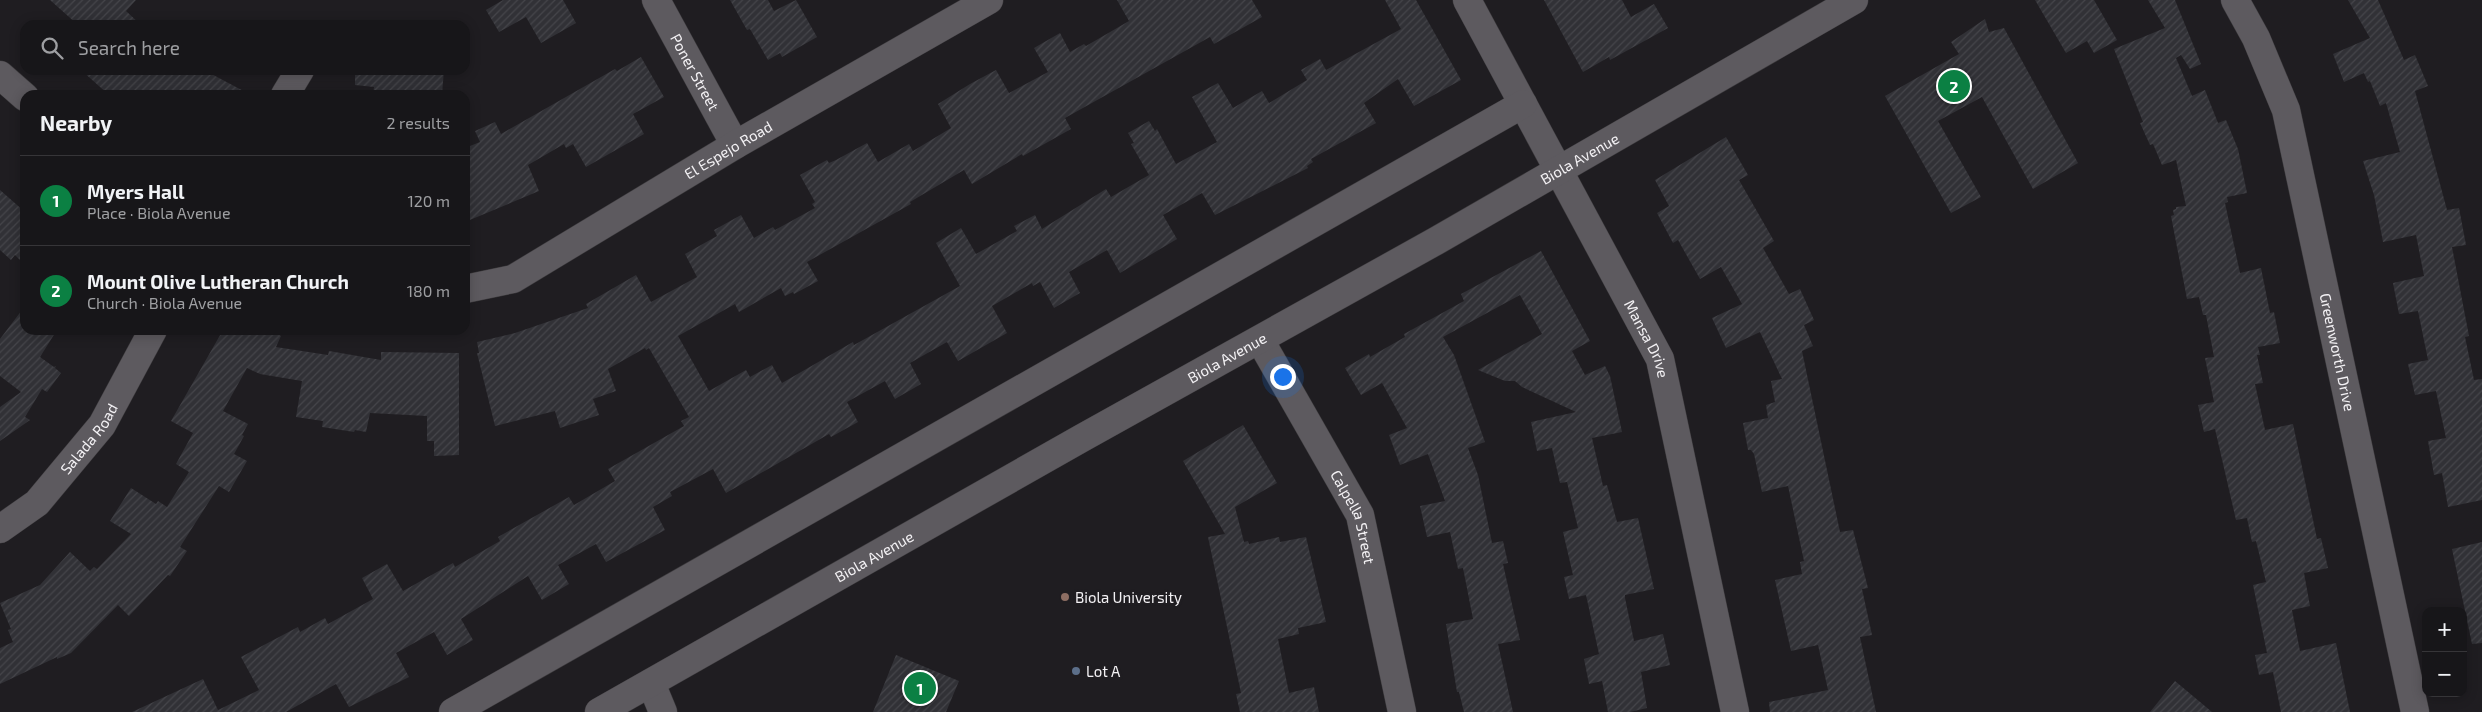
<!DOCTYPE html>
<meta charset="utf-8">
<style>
body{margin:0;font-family:"Exo 2",sans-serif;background:#242326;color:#f1f3f6}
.controls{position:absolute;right:15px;bottom:15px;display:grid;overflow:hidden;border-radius:10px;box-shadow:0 2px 12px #0003}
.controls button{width:45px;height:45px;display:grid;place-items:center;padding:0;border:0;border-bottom:1px solid #363538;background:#171619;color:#f1f3f6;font:25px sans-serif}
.you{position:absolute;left:1282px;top:376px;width:18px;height:18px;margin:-12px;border:4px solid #fff;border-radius:50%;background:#1a73e8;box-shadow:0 0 0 8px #1a73e833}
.badge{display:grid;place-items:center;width:32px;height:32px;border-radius:50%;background:#0b8043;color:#fff;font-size:16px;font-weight:700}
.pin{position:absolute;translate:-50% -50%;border:2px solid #fff;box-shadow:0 1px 5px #0006}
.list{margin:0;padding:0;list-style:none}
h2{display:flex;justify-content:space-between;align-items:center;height:65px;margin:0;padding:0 20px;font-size:21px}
h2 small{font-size:16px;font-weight:400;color:#9e9fa2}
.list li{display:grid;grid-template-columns:32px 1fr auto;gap:15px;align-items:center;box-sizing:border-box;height:90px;padding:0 20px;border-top:1px solid #363538}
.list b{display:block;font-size:19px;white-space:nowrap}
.list p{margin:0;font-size:16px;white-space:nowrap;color:#9e9fa2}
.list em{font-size:16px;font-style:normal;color:#9e9fa2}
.icon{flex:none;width:28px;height:28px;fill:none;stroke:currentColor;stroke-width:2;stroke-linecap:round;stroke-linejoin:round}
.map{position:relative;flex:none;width:2482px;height:712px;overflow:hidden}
.search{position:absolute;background:#171619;box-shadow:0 2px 12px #0003;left:20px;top:20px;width:450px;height:55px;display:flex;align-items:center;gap:12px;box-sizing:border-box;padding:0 18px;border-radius:15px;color:#9e9fa2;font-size:19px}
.panel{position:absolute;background:#171619;box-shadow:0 2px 12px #0003;left:20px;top:90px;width:450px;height:245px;border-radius:15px}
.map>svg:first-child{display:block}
.building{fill:url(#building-hatch)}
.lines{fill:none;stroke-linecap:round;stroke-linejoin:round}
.minor-casing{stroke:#3c3a3d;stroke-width:29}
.tertiary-casing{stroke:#3c3a3d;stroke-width:29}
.minor{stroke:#5d5a5f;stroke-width:28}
.tertiary{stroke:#5d5a5f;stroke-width:28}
.education-dot{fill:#8d6e63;stroke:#1f1d21;stroke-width:2}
.service-dot{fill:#5c6f8a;stroke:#1f1d21;stroke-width:2}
.labels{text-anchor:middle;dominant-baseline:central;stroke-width:5;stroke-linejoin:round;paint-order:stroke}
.street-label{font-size:15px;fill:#f3f1f4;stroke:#1f1d21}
.poi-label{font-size:15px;fill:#f3f1f4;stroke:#1f1d21;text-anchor:start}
</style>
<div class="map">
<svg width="2482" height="712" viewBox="0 0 2482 712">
<defs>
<pattern id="building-hatch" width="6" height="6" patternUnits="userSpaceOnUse" patternTransform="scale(1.25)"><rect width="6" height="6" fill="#313136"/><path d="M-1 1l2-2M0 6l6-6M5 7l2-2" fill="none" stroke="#45454a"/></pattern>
</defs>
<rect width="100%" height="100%" fill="#1f1d21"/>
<path class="building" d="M50,0h86l-10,11 15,14h-63z
M503,0h60l13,23 -35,20 -15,-26 -27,15 -13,-22z
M730,0h38l6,11 22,-11 21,37 -35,20 -2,-4 -12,7 -18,-31 -3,1z
M1117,0h135l10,17 -48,27 -4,-7 -145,81 6,11 -48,27 -1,-2 -50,30 -8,-14 -54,32 1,2 -104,58 11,19 -24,13 -1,-2 -8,4 -4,-8 -42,24 -4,-8 -57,32 31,55 37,-21 4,7 22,-12 10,18 71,-41 1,3 106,-59 -24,-43 25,-15 15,26 41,-23 -3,-5 21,-11 7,14 64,-40 5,8 38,-22 -18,-31 3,-1 -6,-10 21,-12 6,10 2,-2 19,35 41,-22 -25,-45 26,-14 15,25 29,-17 7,12 38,-23 -6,-10 19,-11 6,11 75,-41 -16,-29h31l45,80 -47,26 -16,-27 -34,24 12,20 -65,36 2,3 -6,4 1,2 -93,47 -13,-22 -39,22 14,24 -57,34 -13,-23 -38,22 11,21 -26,15 -14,-26 -7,4 -1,-3 -40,23 15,27 -49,28 -11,-19 -37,21 11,21 -26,15 -10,-18 -38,21 11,20 -27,15 -2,-3 -103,59 -13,-24 -43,23 2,4 -19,11 12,23 -59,32 -10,-18 -38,21 11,19 -27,16 -14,-24 -67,43 12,21 -26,15 -13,-23 -38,21 13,24 -60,30 -13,-23 -50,28h-154l71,-33 15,31 41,-20 -18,-33 57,-30 2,5 25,-14 3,6 45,-25 -11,-21 25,-14 16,27 50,-28 2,4 45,-26 -2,-4 71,-40 5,8 41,-24 -7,-12 76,-43 -3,-5 8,-4 -40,-69 -3,2 -1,-2 -37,21 8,22 -23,8 6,16 -39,13 -5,-17 -60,15 -18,-73h2l-2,-11 38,-9 73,-25 -2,-4 50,-29 15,27 46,-25 -12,-23 32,-18 -3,-6 27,-15 13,23 19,-11 2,3 40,-22 -3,-4 3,-2 -15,-27 27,-15 2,3 7,-3 31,-17 11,19 31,-18 4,7 38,-23 -13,-24 32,-20 26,-14 13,23 39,-21 -14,-24 26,-15 10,19 14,-8 2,2 43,-25z
M1544,0h78l9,17 23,-13 14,24 -58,32 -1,-3 -26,15z
M2035,0h59l23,40 -23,13 -7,-12 -21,12z
M2148,0h27l26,64 -11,5 -9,-14 -5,3 16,38 13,-6 13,33 8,-3 12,29 9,44 -20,4 1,5 -3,1 15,70 21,-5 9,45 4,-1 6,31 -22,4 2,8h-3l6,28 -8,1 10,46 28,-6 24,115 4,-1 7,30 -24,5 6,33 -18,4 8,41 36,-8 14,69h-69l-8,-40 -14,3 -4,-20 12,-2 -14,-68 13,-3 -10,-41 -4,1 -5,-24 -11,2 -21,-91 -11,3 -6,-27 16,-3 -9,-44 9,-1 -8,-42h-3l-4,-18 -12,2 -16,-83 3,-1 -1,-5 3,-1v-2l10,-1 -10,-46 -14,5 -9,-21 -3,1 -10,-22 3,-1 -29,-73 51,-21z
M2348,0h30l26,60 11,-5 13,31 -13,5 32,119 12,-2 7,37 -14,2 17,89 -4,1 9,43 8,-1v121l-34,7 -6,-34 -8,2 -6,-34 18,-3 -10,-47 -21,4 -7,-31 20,-4 -10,-49 -19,3 -6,-31 31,-7 -8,-41 -33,7 -9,-47 -11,-34 37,-9 -14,-49 -6,3 -10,-25 -2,1 -4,-9 -20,9 -11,-28 37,-16z
M1985,19l4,13 15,-4 74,135 -45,26 -51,-92 -44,24 43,76 -30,16 -66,-117 74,-42 -8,-12z
M641,57l23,40 -31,17 11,20 -58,33 -13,-23 -7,4 -2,-4 -36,21 11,26 -74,31v-74l15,-6 -5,-11 20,-9 6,12 114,-65 2,2z
M81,70h123l47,25h-142z
M355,70h89l-2,24 -32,-3v3l-9,-1 -1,2h-27l1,-8 -19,-2z
M1726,137l22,38 -9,5 35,61 -11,7 26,46 11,-5 14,31 -10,5 9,21 -11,5 38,181 13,-2 15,58 -6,1 10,46 -12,2 16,75h-106l-1,-10 59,-12 -10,-45 -27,6 -16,-71 27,-6 -2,-12 4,-1 -16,-75 -26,6 -8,-38 -3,-4h-3l-5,-27 25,-5 -2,-13 9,-3 -4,-21 11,-2 -22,-47 -34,16 -14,-30 30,-14 -21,-37 -21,12 -22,-39 -5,3 -16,-30 12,-7 -14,-26z
M0,190l25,22v53l-10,-10 -4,5 -11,-10z
M1541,251l49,90 -18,10 13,24 20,-9 5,10 12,56 -30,6 11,48 4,-1 10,37 21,-4 16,71 -29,6v3l9,43 29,-7 7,31 -29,7 6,36 -17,4h-22l-6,-31 -13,3 -5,-25 15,-5 -13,-59 -17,4 -5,-22 9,-2 -10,-43 15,-4 -11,-46 -7,1 -8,-35 -15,3 -6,-29 45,-10 -54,-25 -7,-6h-10l-27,-11 64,-36 -22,-39 -77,42 11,18 31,87 -17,6 10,27 14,68 11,-2 5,22 -5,1 17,76 -22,4 15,68h-49l-5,-20h-2l-11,-68 27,-5 -10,-51 -5,1 -8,-37 -23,5 -7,-31 25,-5 -17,-47 -28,11 -11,-30 18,-7 -25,-45 -21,12 -16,-27 24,-14 1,3 35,-20 -1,-3 60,-33 -3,-7z
M25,306v24h32l-17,27 14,10 2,-1 -1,2 6,5 -14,19 -5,-3 -17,28 5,3 -30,21v-34l21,-15 -21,-16v-37z
M223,330h47l11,6 -5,11 52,8 1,-4 52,9v-8l78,1v102l-25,1v-15h-7v-25l-57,-3 -4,19 -11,-2 -1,2 -32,-5 1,-6 -27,-4 6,-36 -42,-7 -13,-6 -24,43 25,13 -6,11 2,1 -10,18 13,7 -18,31 -10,-6 -39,61 7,4 -17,25 -2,-1 -39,41 -11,-11 -47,48 -14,6v-2l-57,27v-36l13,-6 -5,-12 3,-1 -11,-26 40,-18 30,-33 20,19 4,-4 3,2 34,-35 -21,-13 21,-33 25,16 2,-3 9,6 22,-35 -13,-8 17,-31 -22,-12z
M1243,425l34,58 -42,24 9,35 4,-1 1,3 30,-7 1,5 26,-5 20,85 -28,6 1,6 -21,5 11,54 25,-6 5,25h-79l-4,-18 5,-1 -33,-156 17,-3 -42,-73z
M2482,542v101l-10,1 -20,-95z
M896,655l63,26 -13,31h-73z
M2175,681l37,31h-62z"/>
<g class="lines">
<defs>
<g id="minor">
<path id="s1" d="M656,0l79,145"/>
<path id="s2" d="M1467,0l193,359 75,353"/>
<path id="s3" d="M2235,0l21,38 30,72 129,602"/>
<path d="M0,75l25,22"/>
<path d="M285,95l15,-25"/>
<path id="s4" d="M465,289l48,-10 222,-134 254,-145"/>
<path id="s5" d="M1260,340l100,175 42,197"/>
<path id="s6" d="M0,529l37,-26 65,-78 51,-95"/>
<path d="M651,683l12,29"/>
<path d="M453,712l1070,-608"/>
</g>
<g id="tertiary">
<path id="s7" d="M599,712l483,-274 354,-197 418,-241"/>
</g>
</defs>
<use href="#minor" class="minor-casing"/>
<use href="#tertiary" class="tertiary-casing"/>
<use href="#minor" class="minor"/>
<use href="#tertiary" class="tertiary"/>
</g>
<circle class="education-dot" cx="1065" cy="597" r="5"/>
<circle class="service-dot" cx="1076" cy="671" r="5"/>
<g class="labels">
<g class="street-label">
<text stroke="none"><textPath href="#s1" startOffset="82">Poner Street</textPath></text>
<text stroke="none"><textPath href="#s4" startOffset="300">El Espejo Road</textPath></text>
<text stroke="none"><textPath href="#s7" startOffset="1126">Biola Avenue</textPath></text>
<text stroke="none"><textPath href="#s2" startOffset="384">Mansa Drive</textPath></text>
<text stroke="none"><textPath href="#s3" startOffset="369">Greenworth Drive</textPath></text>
<text stroke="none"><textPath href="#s7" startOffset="721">Biola Avenue</textPath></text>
<text stroke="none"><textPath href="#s6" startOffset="128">Salada Road</textPath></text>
<text stroke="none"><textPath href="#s5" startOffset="201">Calpella Street</textPath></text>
<text stroke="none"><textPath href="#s7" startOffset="316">Biola Avenue</textPath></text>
</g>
<g class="poi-label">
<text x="1075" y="597">Biola University</text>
<text x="1086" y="671">Lot A</text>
</g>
</g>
</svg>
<div class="controls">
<button>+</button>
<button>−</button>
</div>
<div class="you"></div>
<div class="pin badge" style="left:920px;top:688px">1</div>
<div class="pin badge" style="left:1954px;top:86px">2</div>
<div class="search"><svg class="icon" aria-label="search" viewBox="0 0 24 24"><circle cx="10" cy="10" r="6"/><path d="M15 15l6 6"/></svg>Search here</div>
<section class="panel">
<h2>Nearby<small>2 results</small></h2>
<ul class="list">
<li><span class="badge">1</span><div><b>Myers Hall</b><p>Place · Biola Avenue</p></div><em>120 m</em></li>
<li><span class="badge">2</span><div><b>Mount Olive Lutheran Church</b><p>Church · Biola Avenue</p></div><em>180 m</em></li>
</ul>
</section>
</div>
